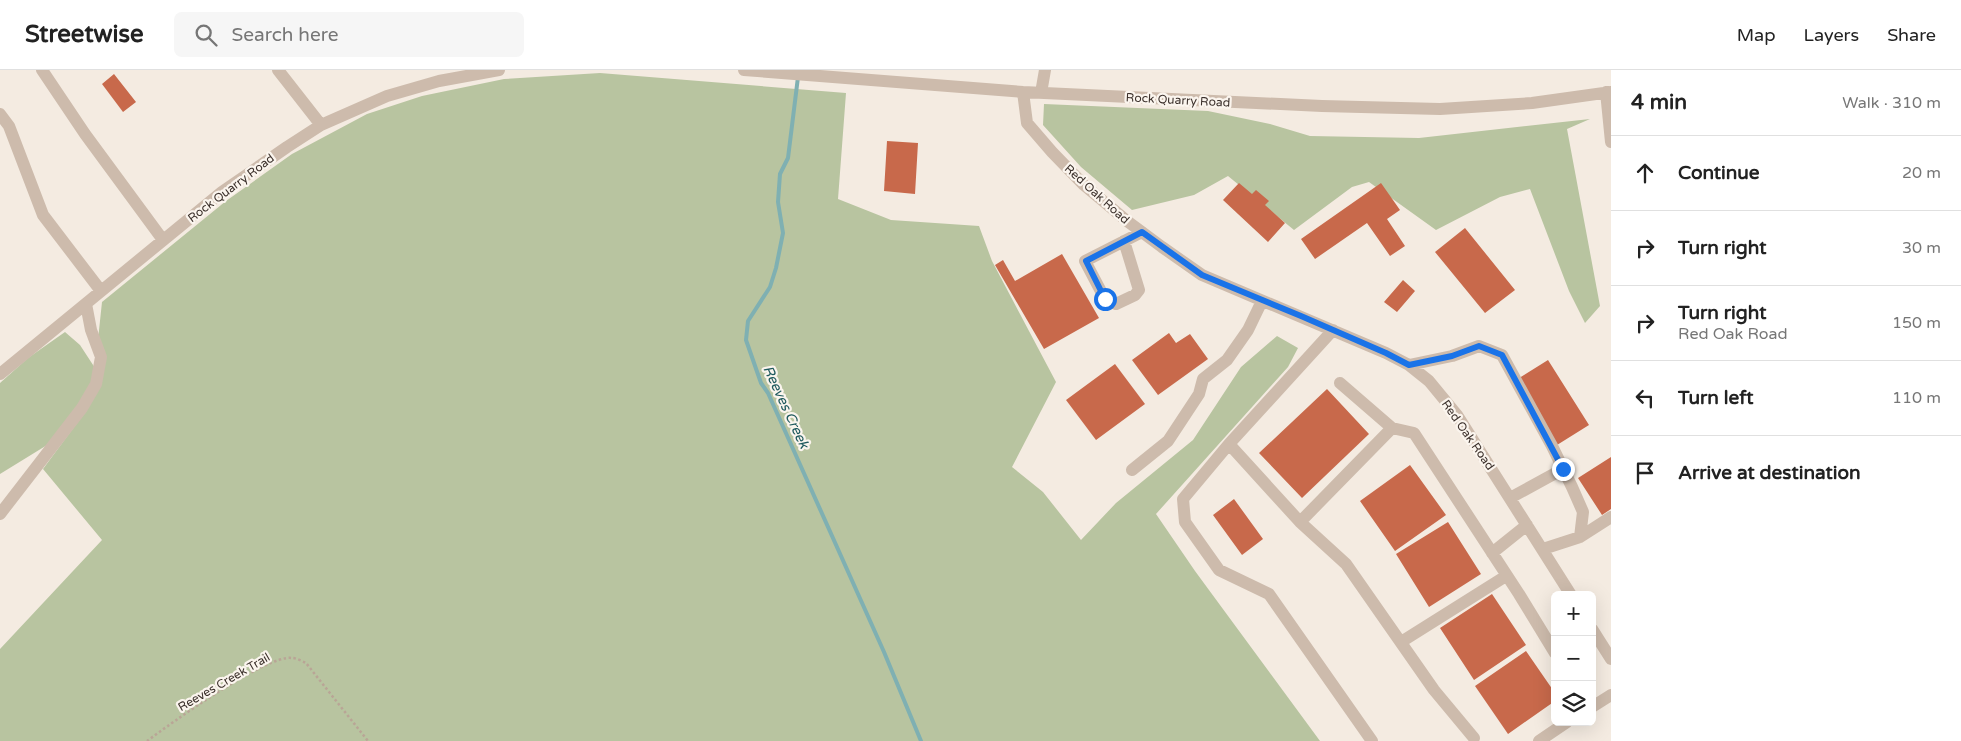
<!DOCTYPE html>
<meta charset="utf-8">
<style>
body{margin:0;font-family:"Varela Round",sans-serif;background:#f6f6f6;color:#222}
.controls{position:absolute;right:15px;bottom:15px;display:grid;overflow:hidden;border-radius:8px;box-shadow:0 5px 20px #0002}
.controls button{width:45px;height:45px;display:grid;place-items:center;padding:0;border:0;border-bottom:1px solid #e0e0e0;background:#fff;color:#222;font:25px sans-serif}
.stop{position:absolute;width:15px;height:15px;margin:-11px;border:4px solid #1a73e8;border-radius:50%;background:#fff}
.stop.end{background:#1a73e8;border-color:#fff;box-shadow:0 1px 5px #0008}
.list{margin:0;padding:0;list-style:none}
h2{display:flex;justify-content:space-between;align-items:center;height:65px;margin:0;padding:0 20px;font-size:21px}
h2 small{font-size:16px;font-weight:400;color:#767676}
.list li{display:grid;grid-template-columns:32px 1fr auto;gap:15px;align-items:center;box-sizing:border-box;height:75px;padding:0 20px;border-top:1px solid #e0e0e0}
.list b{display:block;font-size:19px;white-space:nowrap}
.list p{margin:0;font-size:16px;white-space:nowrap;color:#767676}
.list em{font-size:16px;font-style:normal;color:#767676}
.icon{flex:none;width:28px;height:28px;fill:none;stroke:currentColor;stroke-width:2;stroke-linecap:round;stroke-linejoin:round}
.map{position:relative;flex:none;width:1611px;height:671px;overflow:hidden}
header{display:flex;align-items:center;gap:30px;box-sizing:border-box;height:70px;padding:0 25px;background:#fff;border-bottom:1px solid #e0e0e0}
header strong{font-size:24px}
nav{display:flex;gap:28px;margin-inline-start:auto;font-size:18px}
.search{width:350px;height:45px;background:#f6f6f6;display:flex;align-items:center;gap:12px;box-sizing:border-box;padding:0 18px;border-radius:8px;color:#767676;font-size:19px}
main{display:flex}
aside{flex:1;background:#fff}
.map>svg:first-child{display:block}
.green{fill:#b8c4a0}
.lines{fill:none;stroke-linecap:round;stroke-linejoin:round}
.stream{stroke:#7fb0b2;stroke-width:4}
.building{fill:#c8694b}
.path{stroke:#b9a596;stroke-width:2.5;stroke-dasharray:2.5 2.5;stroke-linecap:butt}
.minor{stroke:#cdbbac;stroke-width:12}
.route{stroke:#1a73e8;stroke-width:6}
.labels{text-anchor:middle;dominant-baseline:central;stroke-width:4.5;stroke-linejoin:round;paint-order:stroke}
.street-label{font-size:12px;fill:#3b302b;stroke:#fbf5ee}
.water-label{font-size:14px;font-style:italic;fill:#1f5a5e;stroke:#fbf5ee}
</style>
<header>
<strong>Streetwise</strong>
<div class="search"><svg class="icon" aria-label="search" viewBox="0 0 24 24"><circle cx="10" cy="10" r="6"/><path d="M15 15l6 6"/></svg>Search here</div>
<nav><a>Map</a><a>Layers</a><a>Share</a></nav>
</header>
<main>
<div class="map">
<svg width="1611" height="671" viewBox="0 0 1611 671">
<rect width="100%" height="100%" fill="#f4ebe1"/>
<path class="green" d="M600,3l246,20 -8,106 53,21 88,6 13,35 64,121 -44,85 31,25 38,48 35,-37 77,-63 48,-73 36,-31 21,12 -10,19 -132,147 39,57 125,170h-1320v-92l102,-109 -59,-71 45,-61 -36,34 -52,32v-91l28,-25 37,-26 15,13 15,23 7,-66 124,-101 66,-47 75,-40 55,-18 82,-17z
M1044,34l164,7 62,13 40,12 109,2 171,-19 -23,10 33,177 -15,17 -16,-32 -39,-102 -30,8 -64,33 -67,-48 -17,5 -58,43 -66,-54 -34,19 -62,15 -51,-43 -38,-42z"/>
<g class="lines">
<path class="stream" d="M798,7l-10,81 -8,16 -2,28 5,31 -7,35 -6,19 -22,34 -2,19 15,43 7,10 116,259 37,89"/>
</g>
<path class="building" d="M114,4l22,28 -13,10 -21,-28z
M887,71l31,2 -3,51 -31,-3z
M1239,113l13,11 4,-4 13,11 -4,4 20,18 -17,19 -45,-42z
M1381,113l19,27 -13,9 18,27 -15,10 -23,-33 -52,36 -14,-20z
M1465,158l50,62 -30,23 -50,-61z
M1062,184l37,64 -55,31 -49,-84 8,-5 12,21z
M1403,210l12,11 -18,21 -13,-10z
M1169,263l7,10 14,-9 18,25 -50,36 -26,-35z
M1548,290l41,65 -32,20 -41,-65z
M1115,294l30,40 -49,36 -30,-40z
M1327,319l42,45 -67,64 -43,-45z
M1611,387v52l-9,6 -24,-37z
M1410,395l36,50 -51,36 -35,-50z
M1234,429l29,40 -21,16 -29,-40z
M1448,452l33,52 -52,33 -33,-53z
M1492,524l34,51 -52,35 -34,-52z
M1526,581l29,42v8l-47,33 -33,-48z"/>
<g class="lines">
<path class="path" d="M147,671c23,-17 120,-87 145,-83 4,0 10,3 14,5l62,78"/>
<path class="minor" d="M42,0l43,64 78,106
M278,0l43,55
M744,0l279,22 299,14 118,3 92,-6 79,-11
M1023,22l4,31 25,29 32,33 43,36 35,26 40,28 184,78 23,12 20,16 28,34 114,180
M1606,22l5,50
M1041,23l4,-23
M0,44l9,12 34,89 58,76
M1124,171l15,49 -4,5 -19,9 -11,-5 -20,-38 57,-29
M1333,260l-104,114 71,78 92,-94 -52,-45
M1409,295l43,-9 27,-10 23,9 50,91 20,41 11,25 -3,25
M0,304l222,-182 65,-45 34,-22 66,-29 52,-15 60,-11
M1392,358l22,5 105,161 36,59
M1229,374l-46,55 2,23 34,48 50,24 103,147
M1132,400l36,-29 31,-47 4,-15 24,-19 21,-30 14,-29
M1510,428l53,-29
M0,444l82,-106 14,-24 5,-27 -10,-27 -5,-26
M1300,452l46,42 88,126 40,48
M1543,479l37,-12 31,-20
M1492,483l35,-28
M1592,559l19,30
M1401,572l105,-66
M1592,637l19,-12
M1539,671l28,-19"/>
</g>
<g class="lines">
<path class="route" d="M1105,229l-19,-38 56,-29 60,43 99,41 85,37 23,12 43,-9 27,-10 23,9 61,114"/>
</g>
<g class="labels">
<g class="street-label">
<text transform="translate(1178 30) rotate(3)">Rock Quarry Road</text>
<text transform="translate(231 118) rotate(-37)">Rock Quarry Road</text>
<text transform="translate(1097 124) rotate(42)">Red Oak Road</text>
<text transform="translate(1468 365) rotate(55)">Red Oak Road</text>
<text transform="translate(224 612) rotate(-30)">Reeves Creek Trail</text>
</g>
<g class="water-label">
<text transform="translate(786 337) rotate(65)">Reeves Creek</text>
</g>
</g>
</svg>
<div class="controls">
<button>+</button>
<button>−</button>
<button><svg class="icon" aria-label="layers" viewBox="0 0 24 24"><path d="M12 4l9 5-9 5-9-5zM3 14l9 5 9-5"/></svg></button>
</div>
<div class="stop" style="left:1105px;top:229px"></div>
<div class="stop end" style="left:1563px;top:399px"></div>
</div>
<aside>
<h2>4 min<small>Walk · 310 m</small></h2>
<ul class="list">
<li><svg class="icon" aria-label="ahead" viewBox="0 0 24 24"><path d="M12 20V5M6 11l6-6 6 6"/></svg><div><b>Continue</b></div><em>20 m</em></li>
<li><svg class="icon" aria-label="right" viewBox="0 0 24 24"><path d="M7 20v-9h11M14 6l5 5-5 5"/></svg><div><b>Turn right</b></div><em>30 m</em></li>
<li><svg class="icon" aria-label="right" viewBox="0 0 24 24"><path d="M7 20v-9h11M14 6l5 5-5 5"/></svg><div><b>Turn right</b><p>Red Oak Road</p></div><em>150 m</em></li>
<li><svg class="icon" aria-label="left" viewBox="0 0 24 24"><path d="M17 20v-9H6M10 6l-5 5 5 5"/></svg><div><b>Turn left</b></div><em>110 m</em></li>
<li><svg class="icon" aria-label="arrive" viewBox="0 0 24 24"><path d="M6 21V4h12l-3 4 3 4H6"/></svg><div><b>Arrive at destination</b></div></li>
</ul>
</aside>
</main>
